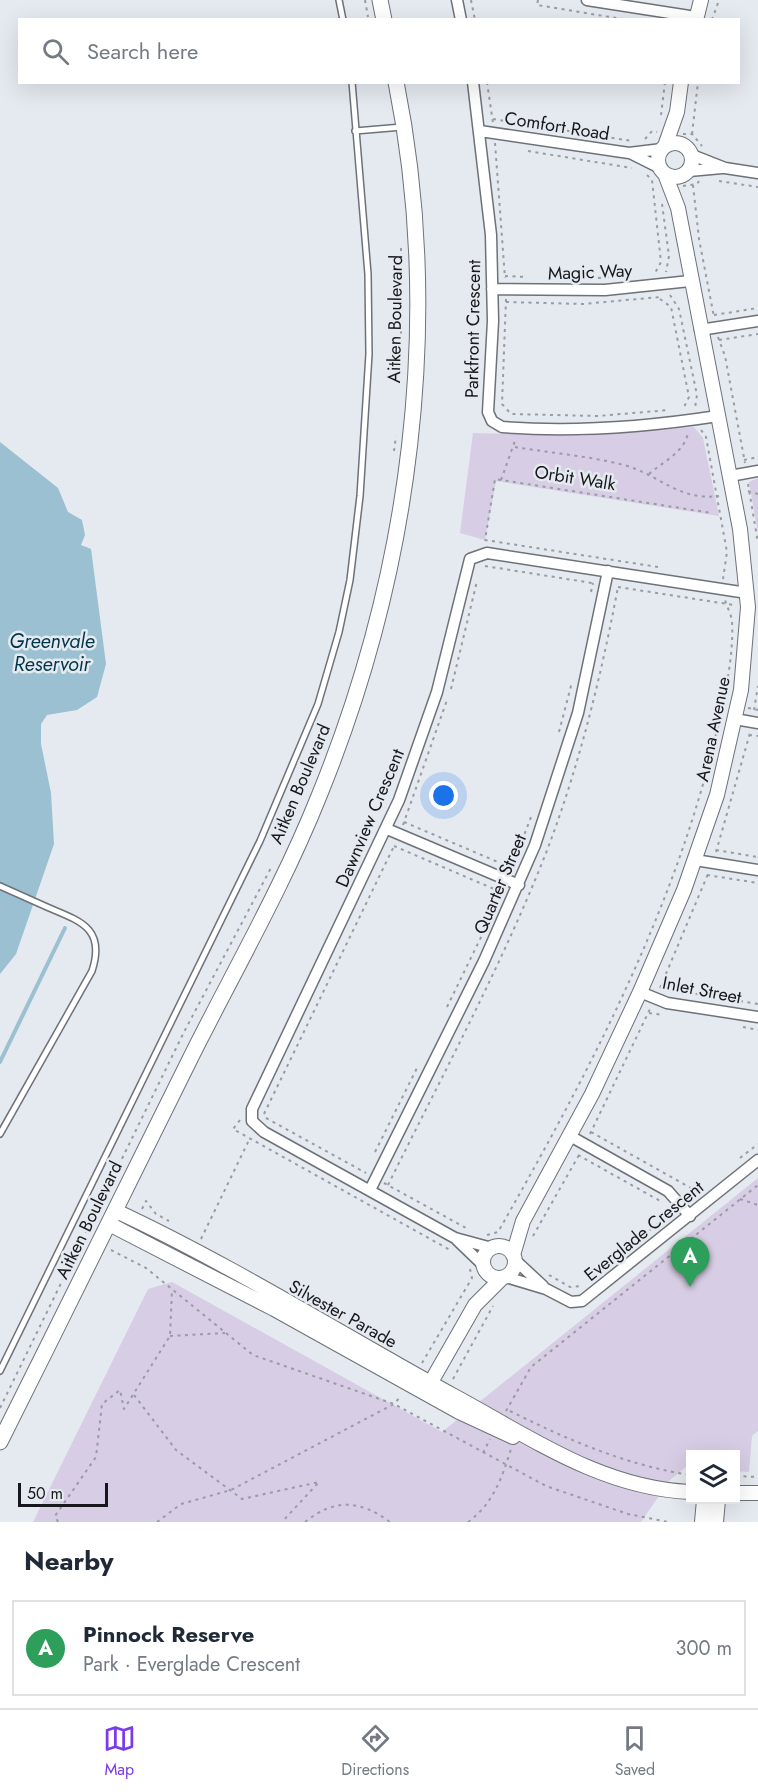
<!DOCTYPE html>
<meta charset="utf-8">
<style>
body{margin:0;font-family:Jost,sans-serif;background:#f6f6f7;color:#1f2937}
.controls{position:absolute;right:18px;bottom:18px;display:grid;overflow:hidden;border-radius:0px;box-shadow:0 6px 24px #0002}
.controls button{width:54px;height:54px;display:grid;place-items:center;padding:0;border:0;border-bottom:2px solid #e0e1e3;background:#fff;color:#1f2937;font:30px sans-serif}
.scale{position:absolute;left:18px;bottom:15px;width:90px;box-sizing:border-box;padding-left:6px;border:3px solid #17181b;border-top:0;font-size:16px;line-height:21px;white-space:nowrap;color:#17181b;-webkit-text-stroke:4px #e5e9f0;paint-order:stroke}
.you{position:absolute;left:444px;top:796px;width:21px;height:21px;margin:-15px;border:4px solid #fff;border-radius:50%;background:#1a73e8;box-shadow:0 0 0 9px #1a73e833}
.badge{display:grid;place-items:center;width:39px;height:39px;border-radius:50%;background:#7c3aed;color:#fff;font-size:20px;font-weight:700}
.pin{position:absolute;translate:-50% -50px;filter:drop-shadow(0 2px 3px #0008)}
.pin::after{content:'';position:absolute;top:32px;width:21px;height:18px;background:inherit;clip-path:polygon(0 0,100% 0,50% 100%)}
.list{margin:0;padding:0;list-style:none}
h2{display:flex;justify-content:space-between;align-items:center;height:78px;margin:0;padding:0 24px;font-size:26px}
h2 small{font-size:20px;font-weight:400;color:#747a83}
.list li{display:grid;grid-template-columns:39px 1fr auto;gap:18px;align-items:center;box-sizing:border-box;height:96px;margin:0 12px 12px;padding:0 12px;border:2px solid #e0e1e3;border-radius:0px}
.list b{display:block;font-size:22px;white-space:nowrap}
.list p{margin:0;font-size:20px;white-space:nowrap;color:#747a83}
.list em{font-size:20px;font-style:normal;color:#747a83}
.icon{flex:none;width:33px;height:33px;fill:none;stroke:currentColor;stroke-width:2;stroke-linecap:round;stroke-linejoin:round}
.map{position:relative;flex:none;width:758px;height:1522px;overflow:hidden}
.search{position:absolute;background:#fff;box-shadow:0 6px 24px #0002;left:18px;right:18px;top:18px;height:66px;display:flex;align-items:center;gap:15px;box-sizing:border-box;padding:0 21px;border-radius:0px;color:#747a83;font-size:22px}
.sheet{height:186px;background:#fff}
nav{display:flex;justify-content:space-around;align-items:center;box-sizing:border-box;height:84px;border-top:2px solid #e0e1e3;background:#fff;font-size:16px;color:#747a83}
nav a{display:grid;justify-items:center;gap:3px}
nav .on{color:#7c3aed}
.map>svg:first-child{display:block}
.green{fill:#d7cde4}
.water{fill:#9ac0d1}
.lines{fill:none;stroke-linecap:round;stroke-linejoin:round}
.stream{stroke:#9ac0d1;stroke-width:4}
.service-casing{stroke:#6e7178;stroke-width:8}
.minor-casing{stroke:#6e7178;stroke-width:13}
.tertiary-casing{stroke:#6e7178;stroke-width:16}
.secondary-casing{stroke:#6e7178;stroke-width:17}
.path{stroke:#999ca2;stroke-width:2;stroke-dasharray:3 4.5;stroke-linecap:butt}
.service{stroke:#fff;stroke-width:5}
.minor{stroke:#fff;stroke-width:10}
.tertiary{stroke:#fff;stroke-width:14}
.secondary{stroke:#fff;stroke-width:15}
.labels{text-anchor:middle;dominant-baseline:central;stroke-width:5;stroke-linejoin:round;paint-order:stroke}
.street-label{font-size:18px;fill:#17181b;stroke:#e5e9f0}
.water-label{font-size:20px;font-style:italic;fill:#003649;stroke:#e5e9f0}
</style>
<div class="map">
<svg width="758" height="1522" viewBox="0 0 758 1522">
<rect width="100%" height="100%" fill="#e5e9f0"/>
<path class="green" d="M694,427l9,11 16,78 -223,-35 -11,59 -25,-7 13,-100 110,3z
M758,478v56l-9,-52z
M758,1178v253l-6,5 -3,36 -13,-1v-17h-46v12h-3l-18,15 -28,41h-608l115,-233 24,-7 270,150z"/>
<path class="water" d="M0,442l58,46 10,24 14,8 3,15 -4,10 10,4 15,115 -9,33 -20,13 -30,5 -6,9v20l10,49 3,51 -38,110 -16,20z"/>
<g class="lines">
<path class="stream" d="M0,1062l65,-134"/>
<defs>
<path id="service" d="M339,0l4,20
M355,131l47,-4
M0,886c16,7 31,14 47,21 33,14 59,21 45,64l-92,163
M0,1371l260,-530 58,-137 21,-72 11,-52 10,-84 9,-142 -1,-80 -16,-192"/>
<path id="minor" d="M457,0l4,20
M587,0l109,17
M473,82l18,153 2,86 -5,91 4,9 10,6c73,6 144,0 216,-11
M480,131l149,22 33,-4
M630,153l30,15
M692,155l33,13 33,5
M689,171l33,-3
M492,289l113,1 85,-9
M700,330l58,-9
M730,476l28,-5
M735,719l23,4
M387,829l132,56
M695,860l63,10
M640,992l27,11 91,14
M570,1136l98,55 22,25
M370,1190l114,-229 51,-116 43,-132 30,-142
M457,1240l25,24
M492,1248l-37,-10 -191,-106 -12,-11v-12l147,-309 38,-108 33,-133 17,-6 260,40
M515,1260l28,26
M506,1277l40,12 25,13 11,-1 176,-141"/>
<path id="tertiary" d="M696,20l5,-20
M658 160a17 17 0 1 1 34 0a17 17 0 1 1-34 0Z
M665,146l12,-34 4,-30
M116,1211c114,53 227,124 338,185 76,41 147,92 236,96
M109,1224l165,85 185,103 54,25
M483 1262a16 16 0 1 1 32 0a16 16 0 1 1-32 0Z
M513,1255l10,-34 69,-127 48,-102 44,-102 33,-95 24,-105 7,-83 -8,-78 -62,-321 -13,-34
M427,1389l48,-84 26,-26
M736,1493h22
M702,1522l2,-22
M716,1522l2,-22"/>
<path id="secondary" d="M380,0l4,20
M0,1442c64,-128 127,-256 191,-385 43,-86 92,-171 128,-261 91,-223 125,-475 77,-714"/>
</defs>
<use href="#service" class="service-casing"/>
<use href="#minor" class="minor-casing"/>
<use href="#tertiary" class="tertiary-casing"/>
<use href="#secondary" class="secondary-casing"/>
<path class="path" d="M365,0l3,17
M471,0l4,20
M538,0l-1,5 91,15
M712,20l7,-20
M487,82l6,41
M661,115l4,-33
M493,119l139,22
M683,134h9l10,12
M692,134l6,-52
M645,139l7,-8 5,1
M495,143l10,135
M528,151l104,17
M647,175l5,5 9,82 -6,11
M719,181l39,6
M693,185l6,54 15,78
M683,186l14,-2 2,-3
M662,204l7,52 -3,16
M505,276l21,1
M598,278l12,-1
M670,295l9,14 18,86 -2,13
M506,299l-4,105 9,10 87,2 71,-6
M660,299l11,8 18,90 -6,12
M506,302l77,2 77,-7
M714,315l44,-7
M718,337l7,19 20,107
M719,340l39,-6
M401,371v-126
M701,430l5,7 21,115 -4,27
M515,447c36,6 74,9 109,18 36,10 54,36 95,31
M394,451l2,-15
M744,460l14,-3
M649,474c12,-11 38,-23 39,-43
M501,480l15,-42
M748,484l10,59
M748,491l10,3
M485,566l107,17
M658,567l-173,-27 10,-61 217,34
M618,587l116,18
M591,592l2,-9
M451,689l26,-108
M748,708l10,2
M754,710l4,-24
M559,732l13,-50
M749,735l9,1
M404,822l108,46
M403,825l44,-125
M394,846l107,46
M716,850l42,7
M716,852l34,-119
M514,862l17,-45
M707,875l51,8
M660,988l48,-114
M666,989l92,15
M447,1007l37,-76
M649,1013l14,2
M743,1027l15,3
M264,1114l131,-270
M266,1118l100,55
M240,1120l-7,9 217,121
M591,1132l107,60
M590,1134l60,-125
M375,1152l43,-86
M578,1155l84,47
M740,1158l18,-14
M384,1183l82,45
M388,1185c54,-109 113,-218 158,-332 33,-86 55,-176 72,-266
M688,1199l13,-9
M740,1199l18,6
M142,1209l4,-8 10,13 13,7
M487,1235l11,-3c89,-156 177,-322 218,-498 8,-36 18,-76 16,-113 -1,-7 -5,-14 -7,-21
M644,1235l28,-23
M533,1236l46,-81
M201,1239l49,-101
M111,1250l35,18 107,87 141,49 152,82 82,28 40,8
M549,1275l21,12 11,-1
M170,1336l55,-3
M422,1363l50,-85 -2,-9
M453,1379l40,-73
M134,1395l42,55 66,49 77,-17 -37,40
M0,1408l184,-376 88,-166
M506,1411l25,-44 227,-182
M510,1411c58,29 116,54 180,64
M483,1453l7,-14
M736,1476l22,1
M58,1522l-3,-6 41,-59 6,-53 18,-14 4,19 46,-73 2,-46
M157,1522l24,-18 50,-14 163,-86 7,-8
M305,1522c30,-24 55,-22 85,0
M468,1522c25,-18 34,-44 43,-73"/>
<use href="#service" class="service"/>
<use href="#minor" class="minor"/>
<use href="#tertiary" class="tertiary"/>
<use href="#secondary" class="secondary"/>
</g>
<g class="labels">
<g class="street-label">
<text transform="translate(557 126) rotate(9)">Comfort Road</text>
<text transform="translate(590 272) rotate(-2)">Magic Way</text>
<text transform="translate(395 319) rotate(-89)">Aitken Boulevard</text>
<text transform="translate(473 329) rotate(-89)">Parkfront Crescent</text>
<text transform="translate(575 478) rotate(9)">Orbit Walk</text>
<text transform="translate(713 729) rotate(-78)">Arena Avenue</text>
<text transform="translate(300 784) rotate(-67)">Aitken Boulevard</text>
<text transform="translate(370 818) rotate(-67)">Dawnview Crescent</text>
<text transform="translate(500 884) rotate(-67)">Quarter Street</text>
<text transform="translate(702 990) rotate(11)">Inlet Street</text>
<text transform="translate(89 1220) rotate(-64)">Aitken Boulevard</text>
<text transform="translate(644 1231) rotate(-39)">Everglade Crescent</text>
<text transform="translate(343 1314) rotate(29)">Silvester Parade</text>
</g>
<g class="water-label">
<text x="52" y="641">Greenvale<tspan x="52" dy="23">Reservoir</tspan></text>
</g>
</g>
</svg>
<div class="controls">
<button><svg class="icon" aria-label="layers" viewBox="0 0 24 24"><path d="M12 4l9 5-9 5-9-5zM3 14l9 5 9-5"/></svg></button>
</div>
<div class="scale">50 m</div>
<div class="you"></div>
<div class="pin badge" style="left:690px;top:1287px;background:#2e9e5b">A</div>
<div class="search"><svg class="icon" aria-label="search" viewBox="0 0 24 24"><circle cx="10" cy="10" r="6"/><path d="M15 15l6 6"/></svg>Search here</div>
</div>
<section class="sheet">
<h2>Nearby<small></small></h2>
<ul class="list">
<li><span class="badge" style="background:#2e9e5b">A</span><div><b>Pinnock Reserve</b><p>Park · Everglade Crescent</p></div><em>300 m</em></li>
</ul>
</section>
<nav>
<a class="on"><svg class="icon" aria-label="map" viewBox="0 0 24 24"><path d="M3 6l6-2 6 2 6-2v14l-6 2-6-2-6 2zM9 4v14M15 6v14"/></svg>Map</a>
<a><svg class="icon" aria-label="directions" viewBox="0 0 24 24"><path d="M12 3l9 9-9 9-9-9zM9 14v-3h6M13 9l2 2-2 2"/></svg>Directions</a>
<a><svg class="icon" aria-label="saved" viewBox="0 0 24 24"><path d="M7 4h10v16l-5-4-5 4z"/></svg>Saved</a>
</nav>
